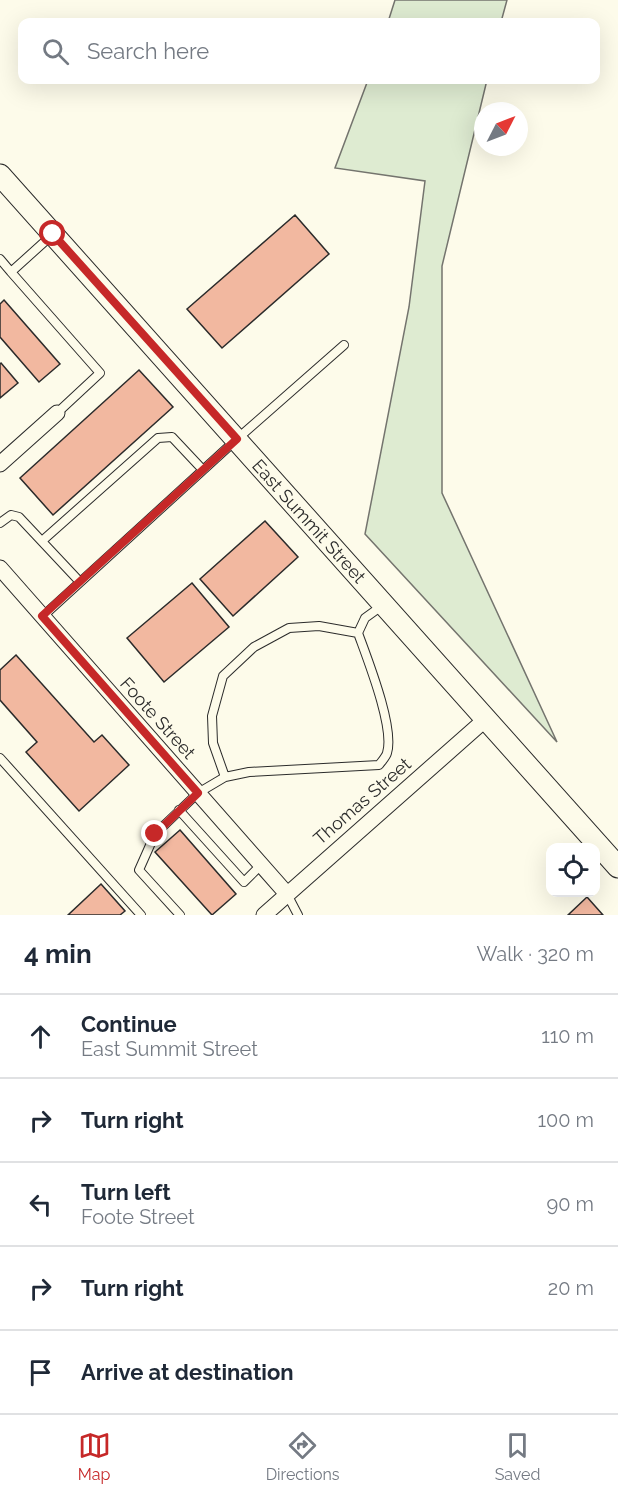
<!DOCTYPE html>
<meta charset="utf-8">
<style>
body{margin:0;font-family:Raleway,sans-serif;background:#f6f6f7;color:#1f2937}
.controls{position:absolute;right:18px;bottom:18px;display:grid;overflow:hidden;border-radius:12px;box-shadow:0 6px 24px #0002}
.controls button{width:54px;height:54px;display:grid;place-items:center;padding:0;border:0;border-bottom:2px solid #e0e1e3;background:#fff;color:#1f2937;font:30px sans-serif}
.compass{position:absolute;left:474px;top:102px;width:54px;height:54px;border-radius:50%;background:#fff;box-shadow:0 6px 24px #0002;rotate:48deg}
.stop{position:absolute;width:18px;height:18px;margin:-14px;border:4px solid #c62828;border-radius:50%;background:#fff}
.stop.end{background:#c62828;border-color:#fff;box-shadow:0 2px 6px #0008}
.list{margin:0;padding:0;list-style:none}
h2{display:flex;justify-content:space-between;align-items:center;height:78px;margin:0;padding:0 24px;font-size:26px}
h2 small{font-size:20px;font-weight:400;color:#747a83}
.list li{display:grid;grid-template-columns:39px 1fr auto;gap:18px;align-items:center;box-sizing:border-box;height:84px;padding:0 24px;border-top:2px solid #e0e1e3}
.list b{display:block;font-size:22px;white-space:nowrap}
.list p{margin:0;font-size:20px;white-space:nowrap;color:#747a83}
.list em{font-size:20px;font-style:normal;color:#747a83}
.icon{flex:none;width:33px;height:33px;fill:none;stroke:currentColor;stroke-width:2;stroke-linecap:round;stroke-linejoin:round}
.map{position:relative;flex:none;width:618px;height:915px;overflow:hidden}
.search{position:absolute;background:#fff;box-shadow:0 6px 24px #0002;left:18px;right:18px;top:18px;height:66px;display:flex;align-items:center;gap:15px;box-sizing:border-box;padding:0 21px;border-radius:12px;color:#747a83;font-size:22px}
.sheet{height:498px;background:#fff}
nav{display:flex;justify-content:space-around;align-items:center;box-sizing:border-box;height:84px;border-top:2px solid #e0e1e3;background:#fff;font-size:16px;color:#747a83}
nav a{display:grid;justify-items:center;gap:3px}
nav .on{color:#c62828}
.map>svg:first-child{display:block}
.green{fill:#deebd1;stroke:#74746e;stroke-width:1.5}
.building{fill:#f2b8a0;stroke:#2b2b2b;stroke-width:1.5}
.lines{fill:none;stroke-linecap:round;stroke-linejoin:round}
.lane-casing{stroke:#2b2b2b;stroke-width:10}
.street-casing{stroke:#2b2b2b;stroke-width:17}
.secondary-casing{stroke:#2b2b2b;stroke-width:23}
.lane{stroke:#fdfbea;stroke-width:8}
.street{stroke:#fdfbea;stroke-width:15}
.secondary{stroke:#fdfbea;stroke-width:21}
.route{stroke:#c62828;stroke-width:8}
.labels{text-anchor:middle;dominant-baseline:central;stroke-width:4.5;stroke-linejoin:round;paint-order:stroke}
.street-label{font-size:18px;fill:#2b2b2b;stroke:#fdfbea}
</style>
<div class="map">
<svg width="618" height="915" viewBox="0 0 618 915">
<rect width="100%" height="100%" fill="#fdfbea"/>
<path class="green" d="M395,0h112l-6,22h-113z
M368,80h119l-45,186v227l115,249 -192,-208 44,-227 16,-126 -90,-13z"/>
<path class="building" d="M295,215l34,39 -107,94 -35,-39z
M4,300l56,64 -21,18 -39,-45v-33z
M1,363l17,20 -18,15v-34z
M139,370l34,37 -120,108 -33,-37z
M265,521l33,36 -65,59 -33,-37z
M192,583l37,44 -65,55 -37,-44z
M16,655l78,87 8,-7 27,30 -50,46 -53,-59 11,-10 -37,-42v-30z
M180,830l56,64 -24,21 -57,-63z
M101,884l24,27 -5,4h-52z
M587,897l16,18h-35z"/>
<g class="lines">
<defs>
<path id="lane" d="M0,259l11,13 41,-37
M11,272l89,101 -43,40
M0,523l11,-8 8,2 61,65
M42,541l116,-103 14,-1 31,33
M42,617l195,-178 107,-94
M0,758l141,157
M225,777l-12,-34 -1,-27 11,-40 31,-29 35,-19 30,-2 39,7
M179,810l65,72 17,-17
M287,894l11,21
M180,915l-41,-45 16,-36 43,-41 27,-16 24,-5 130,-7c2,-3 7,-8 8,-12 8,-25 -20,-95 -29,-120l7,-15 18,-13"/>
<path id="street" d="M0,464l57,-51
M0,568l287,326
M264,915l223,-197"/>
<path id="secondary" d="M0,175l618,692"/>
</defs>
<use href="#lane" class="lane-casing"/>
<use href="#street" class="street-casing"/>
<use href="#secondary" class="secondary-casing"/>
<use href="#lane" class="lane"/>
<use href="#street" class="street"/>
<use href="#secondary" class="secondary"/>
</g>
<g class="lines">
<path class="route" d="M53,234l184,205 -195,177 156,177 -43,41"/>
</g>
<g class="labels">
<g class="street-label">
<text transform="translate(309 521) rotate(48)">East Summit Street</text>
<text transform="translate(158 718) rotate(48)">Foote Street</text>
<text transform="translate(362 801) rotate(-41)">Thomas Street</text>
</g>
</g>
</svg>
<div class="controls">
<button><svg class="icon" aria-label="locate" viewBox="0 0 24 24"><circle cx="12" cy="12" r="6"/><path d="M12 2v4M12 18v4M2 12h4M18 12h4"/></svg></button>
</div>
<svg class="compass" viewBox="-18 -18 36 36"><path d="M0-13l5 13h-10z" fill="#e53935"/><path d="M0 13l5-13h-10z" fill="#747a83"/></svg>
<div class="stop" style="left:53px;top:234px"></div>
<div class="stop end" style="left:155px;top:834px"></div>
<div class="search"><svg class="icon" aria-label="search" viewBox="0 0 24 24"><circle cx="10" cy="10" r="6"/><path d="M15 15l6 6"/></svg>Search here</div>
</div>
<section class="sheet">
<h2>4 min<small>Walk · 320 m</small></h2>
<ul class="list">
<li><svg class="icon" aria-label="ahead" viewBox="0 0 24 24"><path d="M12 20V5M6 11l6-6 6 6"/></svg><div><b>Continue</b><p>East Summit Street</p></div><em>110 m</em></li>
<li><svg class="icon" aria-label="right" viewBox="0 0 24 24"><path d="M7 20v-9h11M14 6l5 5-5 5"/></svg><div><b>Turn right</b></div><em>100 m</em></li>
<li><svg class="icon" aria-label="left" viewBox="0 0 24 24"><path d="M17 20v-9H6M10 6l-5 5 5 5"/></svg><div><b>Turn left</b><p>Foote Street</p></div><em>90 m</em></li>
<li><svg class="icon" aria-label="right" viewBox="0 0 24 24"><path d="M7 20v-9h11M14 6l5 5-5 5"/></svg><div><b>Turn right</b></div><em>20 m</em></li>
<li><svg class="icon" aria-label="arrive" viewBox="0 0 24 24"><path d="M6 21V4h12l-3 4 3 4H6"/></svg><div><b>Arrive at destination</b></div></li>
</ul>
</section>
<nav>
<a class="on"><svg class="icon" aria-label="map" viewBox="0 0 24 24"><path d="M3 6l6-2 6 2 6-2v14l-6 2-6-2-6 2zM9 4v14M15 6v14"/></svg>Map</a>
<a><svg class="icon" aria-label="directions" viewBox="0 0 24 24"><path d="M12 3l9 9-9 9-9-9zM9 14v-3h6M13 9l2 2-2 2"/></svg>Directions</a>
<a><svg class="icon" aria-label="saved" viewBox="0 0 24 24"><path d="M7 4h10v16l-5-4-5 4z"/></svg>Saved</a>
</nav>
